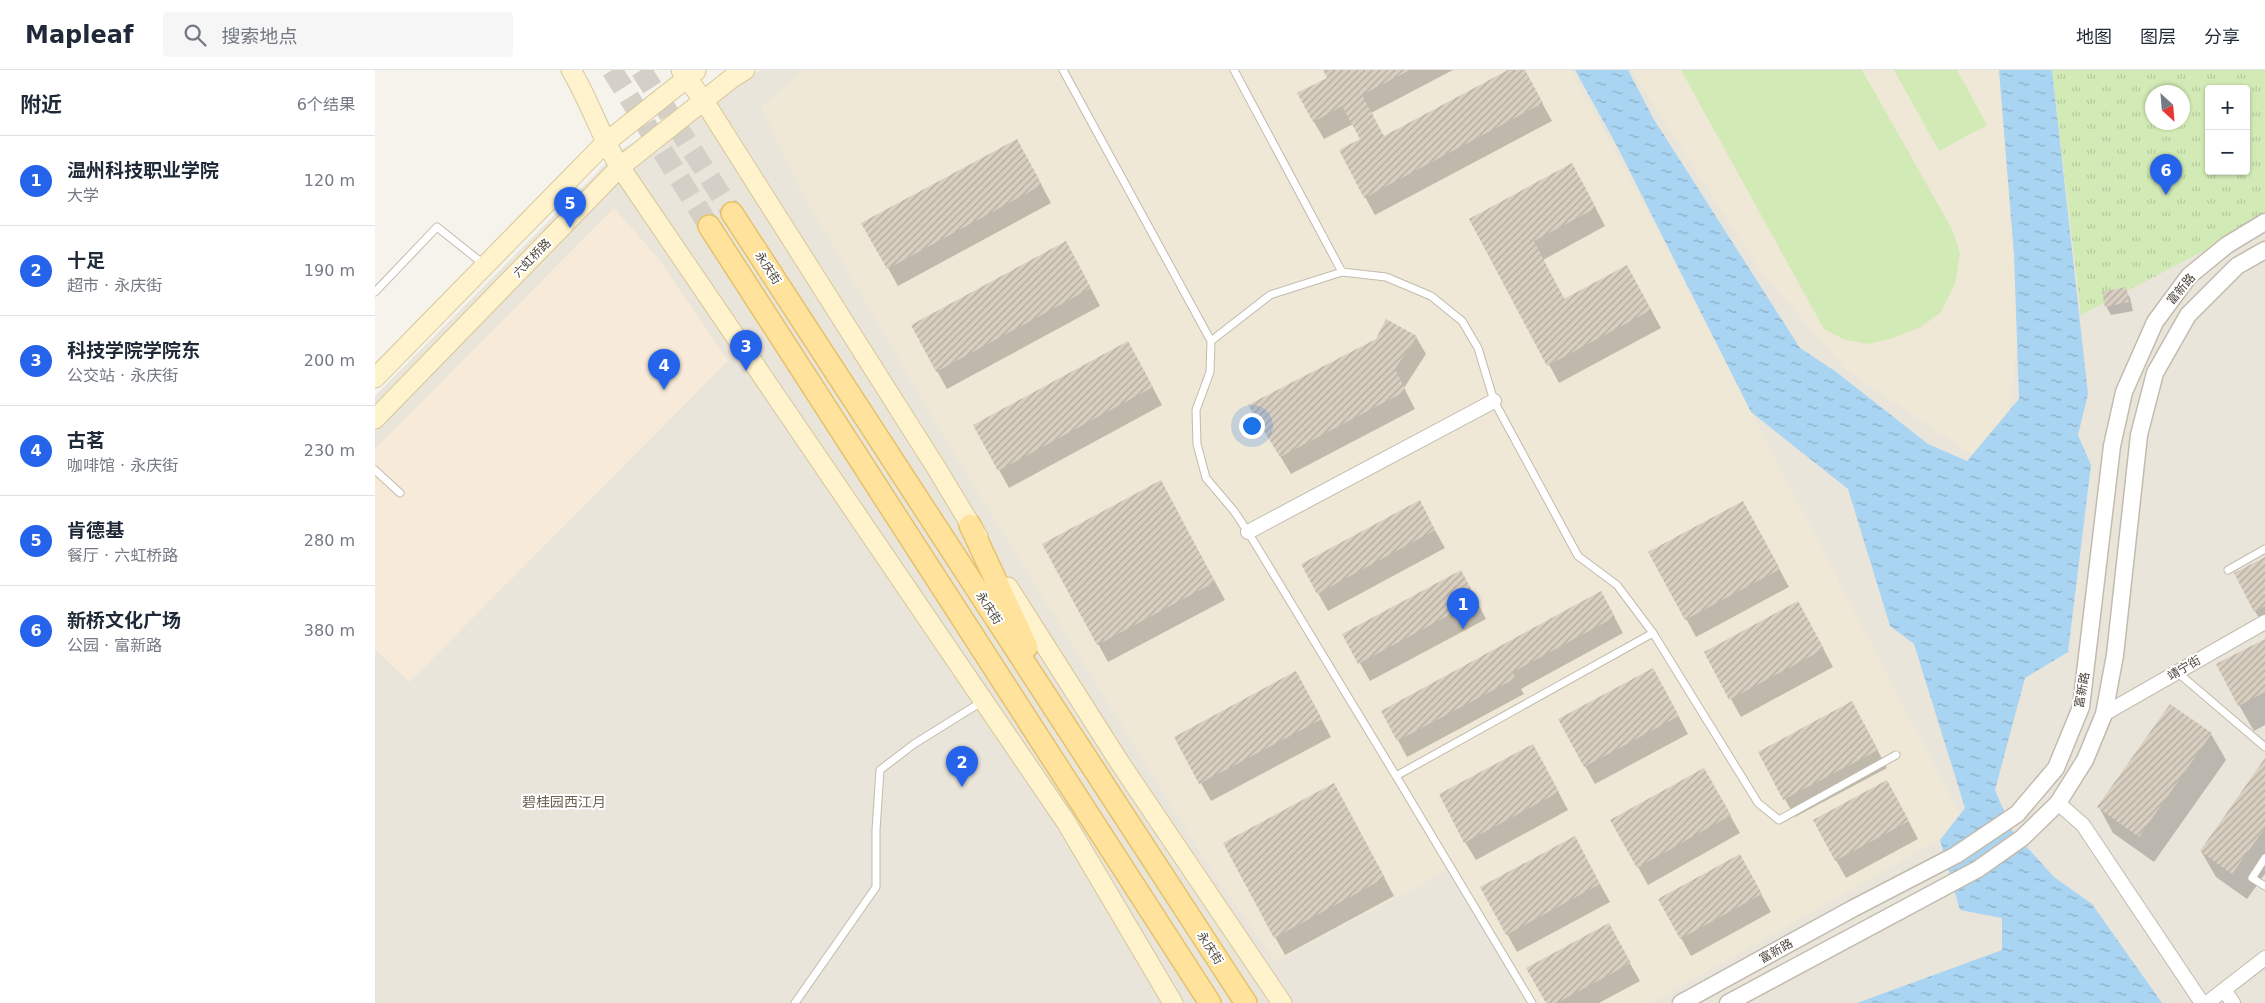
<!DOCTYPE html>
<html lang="zh">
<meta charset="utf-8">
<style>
body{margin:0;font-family:"DejaVu Sans","Noto Sans SC",sans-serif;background:#f6f6f7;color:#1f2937}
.controls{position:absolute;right:15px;top:15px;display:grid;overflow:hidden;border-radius:5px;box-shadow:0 1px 4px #0004}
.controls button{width:45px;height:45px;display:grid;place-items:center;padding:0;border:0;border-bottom:1px solid #e0e1e3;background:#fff;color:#1f2937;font:25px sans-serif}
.compass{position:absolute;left:1770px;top:15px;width:45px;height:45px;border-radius:50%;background:#fff;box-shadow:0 1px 4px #0004;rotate:154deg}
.you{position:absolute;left:876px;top:355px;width:18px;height:18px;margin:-12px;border:4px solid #fff;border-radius:50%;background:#1a73e8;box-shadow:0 0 0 8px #1a73e833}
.badge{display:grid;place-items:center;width:32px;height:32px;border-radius:50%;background:#2563eb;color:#fff;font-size:16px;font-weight:700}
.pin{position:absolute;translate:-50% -41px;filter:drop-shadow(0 1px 2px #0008)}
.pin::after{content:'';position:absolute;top:26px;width:18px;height:15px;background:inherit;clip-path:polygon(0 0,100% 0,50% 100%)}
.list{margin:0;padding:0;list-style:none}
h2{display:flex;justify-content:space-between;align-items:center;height:65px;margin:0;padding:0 20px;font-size:21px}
h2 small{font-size:16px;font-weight:400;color:#747a83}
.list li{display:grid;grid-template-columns:32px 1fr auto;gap:15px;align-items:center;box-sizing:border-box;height:90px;padding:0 20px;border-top:1px solid #e0e1e3}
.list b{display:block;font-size:19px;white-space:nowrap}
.list p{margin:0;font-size:16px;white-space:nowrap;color:#747a83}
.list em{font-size:16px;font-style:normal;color:#747a83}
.icon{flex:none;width:28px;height:28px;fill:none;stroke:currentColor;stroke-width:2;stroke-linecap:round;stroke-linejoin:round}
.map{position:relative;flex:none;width:1890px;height:933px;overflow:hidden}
header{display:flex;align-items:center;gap:30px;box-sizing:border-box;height:70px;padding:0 25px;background:#fff;border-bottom:1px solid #e0e1e3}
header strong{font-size:24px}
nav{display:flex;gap:28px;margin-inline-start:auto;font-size:18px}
.search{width:350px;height:45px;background:#f6f6f7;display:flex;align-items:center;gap:12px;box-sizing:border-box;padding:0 18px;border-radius:5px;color:#747a83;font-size:19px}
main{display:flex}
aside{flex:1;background:#fff}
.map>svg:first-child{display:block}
.residential{fill:#eae5da;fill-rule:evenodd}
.commercial{fill:#f7ead8}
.education{fill:#efe8d6}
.grass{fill:#d2eab5}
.park{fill:url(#park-tufts);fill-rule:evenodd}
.water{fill:url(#water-ripples)}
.shadow{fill:#0003}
.building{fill:url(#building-hatch)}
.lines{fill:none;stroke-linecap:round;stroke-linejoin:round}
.primary-tunnel{stroke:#d4d0c8;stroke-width:21;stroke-dasharray:21 11;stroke-linecap:butt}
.service-casing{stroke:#c2bbae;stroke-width:9}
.minor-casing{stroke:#c2bbae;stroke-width:16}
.tertiary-casing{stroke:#c2bbae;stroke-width:19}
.secondary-casing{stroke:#d6c79b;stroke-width:21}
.primary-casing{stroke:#e6c16a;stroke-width:24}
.service{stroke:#fff;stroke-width:7}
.minor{stroke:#fff;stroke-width:14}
.tertiary{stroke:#fff;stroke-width:16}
.secondary{stroke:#fff3cd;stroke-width:19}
.primary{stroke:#ffe39c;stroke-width:21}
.labels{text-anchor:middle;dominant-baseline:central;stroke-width:4;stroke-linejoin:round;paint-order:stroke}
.street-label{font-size:12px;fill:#4b4439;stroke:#fff}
.neighbourhood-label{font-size:14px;fill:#6e6250;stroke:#fff}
</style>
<header>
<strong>Mapleaf</strong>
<div class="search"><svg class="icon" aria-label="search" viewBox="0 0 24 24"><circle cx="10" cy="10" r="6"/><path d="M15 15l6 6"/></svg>搜索地点</div>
<nav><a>地图</a><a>图层</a><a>分享</a></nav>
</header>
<main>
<aside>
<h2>附近<small>6个结果</small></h2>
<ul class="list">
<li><span class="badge">1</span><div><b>温州科技职业学院</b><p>大学</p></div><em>120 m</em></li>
<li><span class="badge">2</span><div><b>十足</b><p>超市 · 永庆街</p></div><em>190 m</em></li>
<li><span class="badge">3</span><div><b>科技学院学院东</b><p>公交站 · 永庆街</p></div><em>200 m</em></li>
<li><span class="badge">4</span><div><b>古茗</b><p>咖啡馆 · 永庆街</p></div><em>230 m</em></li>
<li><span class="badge">5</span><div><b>肯德基</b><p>餐厅 · 六虹桥路</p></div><em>280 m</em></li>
<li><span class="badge">6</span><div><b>新桥文化广场</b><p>公园 · 富新路</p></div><em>380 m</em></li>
</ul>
</aside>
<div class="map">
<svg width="1890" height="933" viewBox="0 0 1890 933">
<defs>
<pattern id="park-tufts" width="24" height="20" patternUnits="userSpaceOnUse" patternTransform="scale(1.25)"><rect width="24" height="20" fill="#d2eab5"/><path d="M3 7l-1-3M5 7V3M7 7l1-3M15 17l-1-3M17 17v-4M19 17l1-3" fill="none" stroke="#b6ca9c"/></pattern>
<pattern id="water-ripples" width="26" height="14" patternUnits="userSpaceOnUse" patternTransform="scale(1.25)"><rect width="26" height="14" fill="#a9d4f2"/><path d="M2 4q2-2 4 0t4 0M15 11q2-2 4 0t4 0" fill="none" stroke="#8caec5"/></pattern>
<pattern id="building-hatch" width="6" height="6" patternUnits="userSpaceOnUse" patternTransform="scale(1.25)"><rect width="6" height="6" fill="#d8cfc1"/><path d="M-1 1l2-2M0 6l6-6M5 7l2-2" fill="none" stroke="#b1aa9e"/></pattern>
</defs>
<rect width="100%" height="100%" fill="#f6f3ec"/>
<path class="residential" d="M385,0h1505v933h-1890v-607l242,-244zM1834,19h37v82h-37zM1778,22h30v30h-30z"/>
<path class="commercial" d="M239,138l44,50 70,103 -319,321 -34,-33v-200z"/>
<path class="education" d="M429,0h767l68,125 326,630 -314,178h-126l-73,-135 -176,94 -62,-87 -273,-443 -143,-246 -37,-79z
M1256,0h371l17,260 -11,94 -37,30 -124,-83 -87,-101z"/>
<path class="grass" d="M1306,0h181l90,159 8,24 -5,31 -14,28 -20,15 -28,11 -24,6 -24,-4 -21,-11z
M1519,0h63l30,55 -48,26z"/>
<path class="park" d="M1677,0h213v149l-184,96zM1834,19h37v82h-37zM1778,22h30v30h-30z"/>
<path class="water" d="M1200,0h53l25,48 147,230 35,23 93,73 39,17 52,-62 -5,-144 -15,-185h53l36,324 -10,41 13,30 -23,187 -43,26 -30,112 18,42 41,45 38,27 70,99h-305l145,-53v-32l-42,-8 -20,-70 25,-32 -51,-164 -24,-18 -42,-137 -97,-77 -134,-266z"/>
<path class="shadow" d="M949,0h129l-82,43 13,24 127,-67h13l28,51 -177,94 -10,-18 -4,-57 -8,-16 -29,15 -10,-17 14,-44z
M652,88l24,45 -153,83 -10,-18z
M1207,112l23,44 -62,34 22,40 72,-16 24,44 -102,55 -89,-164z
M701,190l24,46 -153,83 -10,-18z
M1750,219l5,9 3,13 -22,4 -5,-9z
M1041,267l10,17 -22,34 11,21 -124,65 -31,-51z
M763,290l24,45 -153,83 -10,-18z
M795,429l55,101 -117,62 -64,-118z
M1054,450l16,28 -117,63 -10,-18z
M1378,450l36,67 -93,50 -46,-85z
M1890,488v70l-10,-17z
M1096,520l15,29 -116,62 -26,-46z
M1235,539l13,24 -102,56 3,5 -117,63 -24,-45z
M1433,550l25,47 -92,50 -36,-64z
M1890,570v85l-11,6 -15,-26z
M1288,617l25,47 -93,50 -10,-18z
M931,620l25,47 -120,64 -36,-64z
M1487,651l25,47 -92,49 -36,-64z
M1836,664l15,26 -72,102 -41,-29 -14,-26z
M1168,693l25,47 -92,50 -11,-18z
M1329,699l36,64 -92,52 -36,-64z
M1890,704v100l-18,25 -31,-22 -15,-26z
M1522,729l21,40 -72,39 -10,-18z
M969,732l50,94 -109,59 -10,-18z
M1209,785l26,47 -93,50 -35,-64z
M1375,804l21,38 -80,44 -31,-56z
M1243,872l22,39 -41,22h-52z"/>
<path class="building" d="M948,0h87l-48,25 22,41 124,-66h17l18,33 -179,95 -25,-48 21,-11 -18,-33 -29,16 -16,-29 30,-15z
M642,69l25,46 -155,84 -26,-46z
M1197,93l24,45 -62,33 30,58 63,-34 24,45 -104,56 -78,-147z
M691,171l25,47 -155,84 -25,-47z
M1751,217l3,15 -24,5 -3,-15z
M1011,249l31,17 -22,33 11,22 -126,66 -32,-52 128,-66z
M753,271l25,46 -155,84 -25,-46z
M786,410l54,102 -118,63 -55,-101z
M1045,430l15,30 -118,64 -16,-30z
M1368,431l37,68 -95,51 -37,-68z
M1890,487v49l-11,6 -20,-39z
M1086,500l16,30 -119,64 -16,-30z
M1226,521l14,26 -102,55 3,6 -119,63 -16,-30z
M1423,531l26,48 -95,51 -25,-48z
M1890,569v53l-27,14 -22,-42z
M1278,598l26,48 -95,51 -26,-48z
M921,601l26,48 -123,65 -25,-47z
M1477,631l26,49 -95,50 -25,-48z
M1795,634l42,29 -73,104 -42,-30z
M1158,674l26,48 -95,51 -25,-49z
M1890,688v70l-33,46 -32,-23z
M1329,698l27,47 -94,53 -27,-48z
M1512,710l22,41 -74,40 -22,-41z
M959,713l51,95 -111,60 -51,-95z
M1200,766l25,48 -94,51 -26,-48z
M1365,784l22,40 -82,45 -22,-40z
M1234,853l22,40 -74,40h-11l-20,-35z"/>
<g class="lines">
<path class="primary-tunnel" d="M237,0l97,156
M266,0l91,143"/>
<defs>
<path id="service" d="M688,0l148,271
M859,0l108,202
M0,222l62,-65 44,35
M0,400l25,23
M1853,500l37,-21
M1278,563l-36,-48 -39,-29 -84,-155 -16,-53 -16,-27 -31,-25 -45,-19 -44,-5 -72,23 -59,46 -1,31 -14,38 1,34 9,34 28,33 14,21 148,244 257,-143 105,170 21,17 117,-65
M1802,602l88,75
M1021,706l136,227
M1890,788l-13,20 13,8
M420,933l81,-116v-57l4,-60 34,-26 69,-43"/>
<path id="minor" d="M873,462l246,-131
M1729,644l161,-92
M1683,733l25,22 119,178
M1849,920l9,13
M1832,933l58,-45"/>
<path id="tertiary" d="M1306,933l171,-94 104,-54 61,-41 39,-46 25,-61 31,-261 12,-54 31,-70 34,-46 38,-31 38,-23
M1353,933l250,-134 44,-31 36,-35 27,-43 19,-46 11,-59 24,-220 16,-62 33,-58 49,-49 28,-16"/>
<path id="secondary" d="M196,0c19,31 29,66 49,97l446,655 107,181
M306,0l23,31 233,368 41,68
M0,308l230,-235 91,-72
M0,349l245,-252 112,-89 13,-8
M633,517l112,176 162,240"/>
<path id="primary" d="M357,143l514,790
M334,156l501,777
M595,455l57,122"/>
</defs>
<use href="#service" class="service-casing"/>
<use href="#minor" class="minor-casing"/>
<use href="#tertiary" class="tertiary-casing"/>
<use href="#secondary" class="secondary-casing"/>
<use href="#primary" class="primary-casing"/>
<use href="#service" class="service"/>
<use href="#minor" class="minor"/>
<use href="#tertiary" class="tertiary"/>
<use href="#secondary" class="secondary"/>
<use href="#primary" class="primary"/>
</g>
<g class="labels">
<g class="street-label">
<text transform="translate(157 188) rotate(-46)">六虹桥路</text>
<text transform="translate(393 198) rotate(57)">永庆街</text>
<text transform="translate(1806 219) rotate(-50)">富新路</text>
<text transform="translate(614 538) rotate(57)">永庆街</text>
<text transform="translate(1809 598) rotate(-30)">靖宁街</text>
<text transform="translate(1707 620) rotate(-80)">富新路</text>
<text transform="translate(835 878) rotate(57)">永庆街</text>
<text transform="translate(1401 881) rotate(-29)">富新路</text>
</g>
<g class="neighbourhood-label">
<text x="189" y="732">碧桂园西江月</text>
</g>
</g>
</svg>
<div class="controls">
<button>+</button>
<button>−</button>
</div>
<svg class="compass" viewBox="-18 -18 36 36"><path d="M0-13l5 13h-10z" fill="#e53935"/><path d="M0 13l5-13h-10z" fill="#747a83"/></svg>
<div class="you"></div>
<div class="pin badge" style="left:1088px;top:559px">1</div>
<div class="pin badge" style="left:587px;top:717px">2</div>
<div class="pin badge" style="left:371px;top:301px">3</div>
<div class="pin badge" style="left:289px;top:320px">4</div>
<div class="pin badge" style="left:195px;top:158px">5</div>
<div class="pin badge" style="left:1791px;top:125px">6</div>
</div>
</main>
